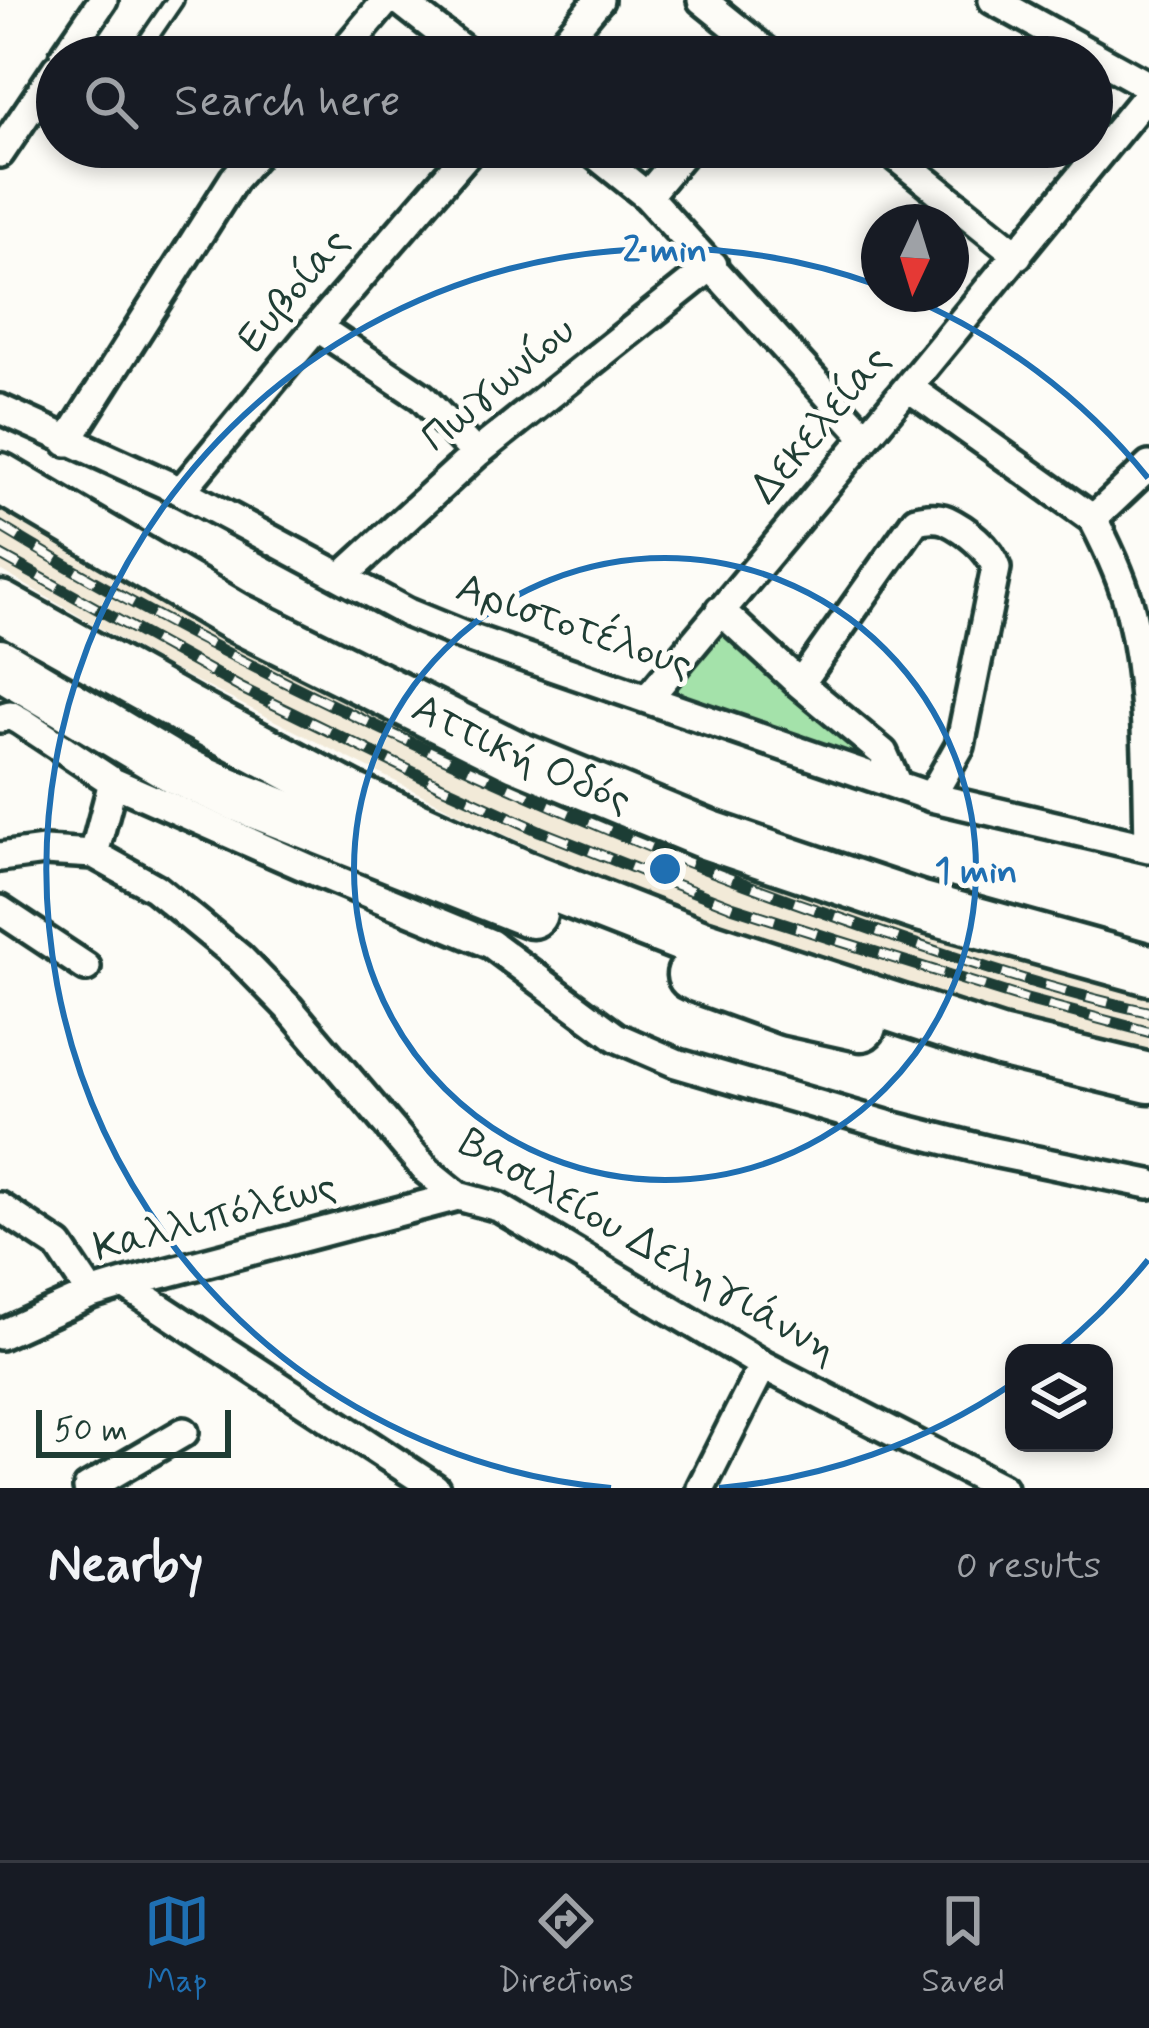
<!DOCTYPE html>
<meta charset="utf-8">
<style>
body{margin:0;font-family:Mynerve,sans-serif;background:#20242c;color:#f1f3f6}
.controls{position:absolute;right:36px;bottom:36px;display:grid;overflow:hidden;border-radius:24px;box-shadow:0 6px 18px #0003}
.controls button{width:108px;height:108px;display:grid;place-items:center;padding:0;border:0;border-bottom:3px solid #363941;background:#171b24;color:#f1f3f6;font:60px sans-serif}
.compass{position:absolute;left:861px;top:204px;width:108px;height:108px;border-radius:50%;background:#171b24;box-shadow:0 6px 18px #0003;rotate:184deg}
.scale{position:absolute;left:36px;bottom:30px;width:195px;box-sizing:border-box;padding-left:12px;border:6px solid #1f3d34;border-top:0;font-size:33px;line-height:42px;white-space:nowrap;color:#1f3d34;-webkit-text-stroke:9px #fdfcf7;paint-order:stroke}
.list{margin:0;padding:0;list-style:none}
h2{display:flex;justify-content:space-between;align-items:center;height:156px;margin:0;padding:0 48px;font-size:51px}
h2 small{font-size:39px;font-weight:400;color:#9ea1a6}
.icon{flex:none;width:66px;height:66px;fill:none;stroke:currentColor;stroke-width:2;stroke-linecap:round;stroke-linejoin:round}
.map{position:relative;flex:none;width:1149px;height:1488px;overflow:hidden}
.search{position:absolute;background:#171b24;box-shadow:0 6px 18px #0003;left:36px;right:36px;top:36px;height:132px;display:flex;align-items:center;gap:30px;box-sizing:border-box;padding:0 42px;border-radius:66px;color:#9ea1a6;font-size:45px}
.sheet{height:372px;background:#171b24}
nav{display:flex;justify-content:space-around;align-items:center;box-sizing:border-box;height:168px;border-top:3px solid #363941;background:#171b24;font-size:33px;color:#9ea1a6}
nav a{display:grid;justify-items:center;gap:6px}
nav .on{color:#1f6fb2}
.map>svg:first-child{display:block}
.built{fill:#f2ead8}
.green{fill:#a4e2aa;stroke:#62906f;stroke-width:3}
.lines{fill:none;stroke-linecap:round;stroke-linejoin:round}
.service-casing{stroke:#1f3d34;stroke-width:22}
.minor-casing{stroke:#1f3d34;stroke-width:36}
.motorway-casing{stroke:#1f3d34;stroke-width:57}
.service{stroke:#fdfcf7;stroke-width:14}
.minor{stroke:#fdfcf7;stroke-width:27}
.motorway{stroke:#fdfcf7;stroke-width:48}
.rail-casing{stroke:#1f3d34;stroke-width:12}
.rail{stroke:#fdfcf7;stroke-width:8;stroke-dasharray:22;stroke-linecap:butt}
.ring{fill:none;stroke:#1f6fb2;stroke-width:6}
.labels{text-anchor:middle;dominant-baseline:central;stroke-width:10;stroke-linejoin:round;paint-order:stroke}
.street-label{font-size:42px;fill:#1f3d34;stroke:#fdfcf7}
.centre{fill:#1f6fb2;stroke:#fdfcf7;stroke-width:6}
.ring-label{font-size:36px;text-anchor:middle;font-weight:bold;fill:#1f6fb2;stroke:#fdfcf7;stroke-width:10;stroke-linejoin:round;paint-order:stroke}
</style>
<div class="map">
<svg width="1149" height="1488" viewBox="0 0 1149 1488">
<rect width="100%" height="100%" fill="#fdfcf7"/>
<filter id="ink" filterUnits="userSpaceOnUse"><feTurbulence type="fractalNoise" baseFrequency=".00833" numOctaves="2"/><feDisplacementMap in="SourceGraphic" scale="24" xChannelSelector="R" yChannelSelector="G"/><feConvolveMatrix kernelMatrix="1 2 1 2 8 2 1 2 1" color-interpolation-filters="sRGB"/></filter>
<g filter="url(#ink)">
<path class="built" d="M0,501l843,402 178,57 128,36v61l-251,-72 -148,-49 -129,-49 -153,-69 -304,-153 -164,-95z"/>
<path class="green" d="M718,635h5l134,112 -6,7 -177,-61 -1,-4z"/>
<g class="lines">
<defs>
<path id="service" d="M136,57l39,-57"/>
<path id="minor" d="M399,0l73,57
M702,0l71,57
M993,0l156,86
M64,57l39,-57
M339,57l48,-57
M551,57l48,-57
M586,147l61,49 219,241
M884,147l134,108
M0,153l57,-85
M647,196l41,-49
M317,327l105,70 54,57
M908,387l185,132c15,29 31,63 38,94 18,76 16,154 18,231
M0,409l181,82 227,122 56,23 467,161 218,51
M67,442l167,-263 28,-32
M181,491l136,-164 156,-180
M1093,519l56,-53
M343,576l133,-122 237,-189
M720,610l80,74 83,69 14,32
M800,684l116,-164c10,-2 20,-4 30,0 19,9 44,28 50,48l-36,178 -29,51
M648,698l260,-311 241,-294
M0,718l10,-3 11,6 92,61 204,90 174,72 125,93 60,26 211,62 106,27 156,32
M94,854l19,-72
M0,857l44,-6 50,3 61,34 85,70 48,49 139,164 31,25 40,11 265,158 239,123
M0,910l86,57
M0,1207l59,39 32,48
M124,1284l311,204
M0,1335l91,-41 33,-10 334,-88
M88,1488l96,-56
M701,1488l62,-123"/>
<g id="motorway">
<path id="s1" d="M0,478l236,139 280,139 192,79 211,71 230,64"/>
<path d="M0,606l188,105 161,85 172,78 179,70 300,98 149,36"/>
<path d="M0,664l176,105 63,28 293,116"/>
<path d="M692,975l97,35 72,16"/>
</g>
</defs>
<use href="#service" class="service-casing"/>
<use href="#minor" class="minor-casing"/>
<use href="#motorway" class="motorway-casing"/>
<use href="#service" class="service"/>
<use href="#minor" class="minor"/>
<use href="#motorway" class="motorway"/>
<defs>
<path id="rail" d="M0,526c139,85 285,159 434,227 132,61 265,117 403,164 102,36 206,72 312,95
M0,555l241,133 200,98 99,45 193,76 100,32 192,60 124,33"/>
</defs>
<use href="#rail" class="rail-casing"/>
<use href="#rail" class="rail"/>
</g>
</g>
<g class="ring">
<circle cx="665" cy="869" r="311"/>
<path d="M1148 1260A621 621 0 0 1 1056 1352M1012 1384A621 621 0 0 1 719 1488M611 1488A621 621 0 1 1 877 285M903 295A621 621 0 0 1 1148 478"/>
</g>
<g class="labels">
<g class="street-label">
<text transform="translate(294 291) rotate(-50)">Ευβοίας</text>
<text transform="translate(499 385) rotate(-40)">Πωγωνίου</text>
<text transform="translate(821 425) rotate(-50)">Δεκελείας</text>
<text transform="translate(574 627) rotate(19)">Αριστοτέλους</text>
<text stroke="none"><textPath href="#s1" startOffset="591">Αττική Οδός</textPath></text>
<text transform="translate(215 1218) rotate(-15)">Καλλιπόλεως</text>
<text transform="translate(648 1247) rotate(30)">Βασιλείου Δεληγιάννη</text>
</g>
</g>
<circle cx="665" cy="869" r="18" class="centre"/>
<g class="ring-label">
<text x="665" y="261">2 min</text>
<text x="976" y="882">1 min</text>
</g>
</svg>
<div class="controls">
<button><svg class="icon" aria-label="layers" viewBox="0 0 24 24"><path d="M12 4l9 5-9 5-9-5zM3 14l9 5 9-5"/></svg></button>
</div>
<svg class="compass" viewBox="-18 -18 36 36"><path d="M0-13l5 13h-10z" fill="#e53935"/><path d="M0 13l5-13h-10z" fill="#9ea1a6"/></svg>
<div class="scale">50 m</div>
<div class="search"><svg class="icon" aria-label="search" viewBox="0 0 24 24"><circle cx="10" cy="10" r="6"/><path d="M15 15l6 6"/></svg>Search here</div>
</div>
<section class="sheet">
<h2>Nearby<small>0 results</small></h2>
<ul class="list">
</ul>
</section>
<nav>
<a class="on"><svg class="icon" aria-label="map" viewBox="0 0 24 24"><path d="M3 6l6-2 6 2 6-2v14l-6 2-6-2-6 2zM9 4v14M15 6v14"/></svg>Map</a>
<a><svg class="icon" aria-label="directions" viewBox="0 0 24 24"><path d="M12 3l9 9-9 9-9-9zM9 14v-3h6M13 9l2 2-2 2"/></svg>Directions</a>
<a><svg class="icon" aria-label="saved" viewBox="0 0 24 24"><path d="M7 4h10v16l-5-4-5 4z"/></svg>Saved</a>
</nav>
